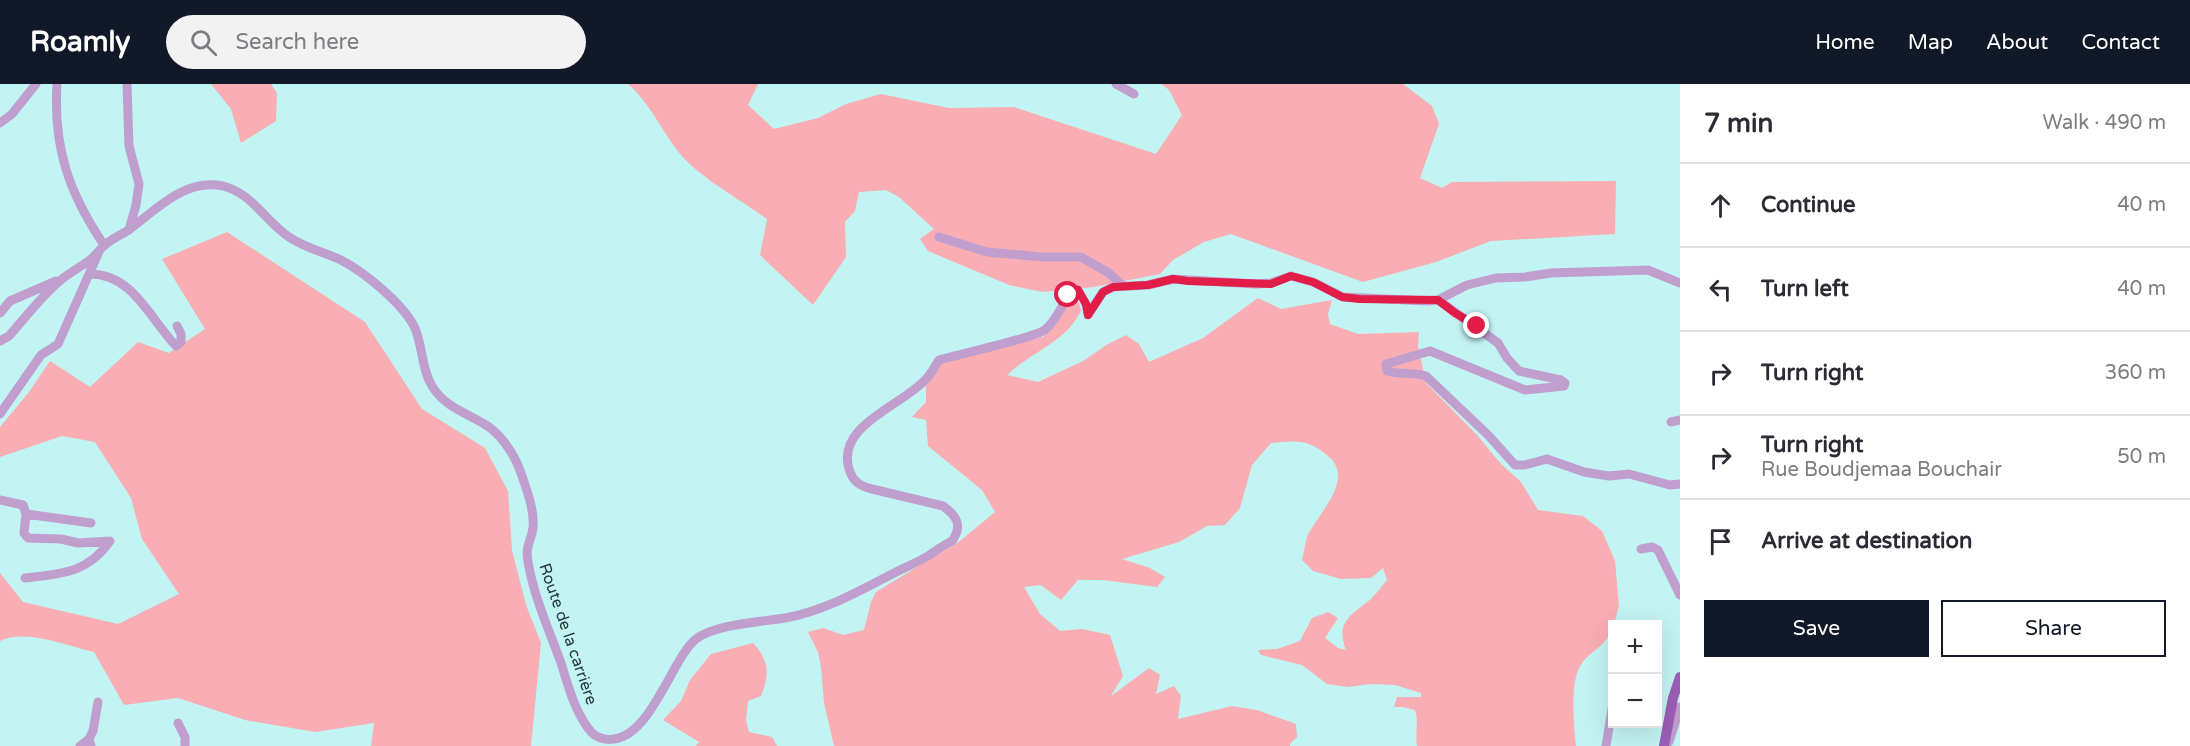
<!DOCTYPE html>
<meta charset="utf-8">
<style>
body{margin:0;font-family:"Varela Round",sans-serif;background:#f2f2f3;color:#2b2b33}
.controls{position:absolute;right:18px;bottom:18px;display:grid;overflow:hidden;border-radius:0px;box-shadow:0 6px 24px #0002}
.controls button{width:54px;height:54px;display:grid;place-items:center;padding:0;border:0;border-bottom:2px solid #e1e1e2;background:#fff;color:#2b2b33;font:30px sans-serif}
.stop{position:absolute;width:18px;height:18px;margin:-14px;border:4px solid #e11d48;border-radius:50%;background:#fff}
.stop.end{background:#e11d48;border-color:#fff;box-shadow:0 2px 6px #0008}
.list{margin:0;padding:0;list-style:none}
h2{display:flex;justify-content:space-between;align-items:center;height:78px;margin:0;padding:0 24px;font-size:26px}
h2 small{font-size:20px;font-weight:400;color:#7c7c81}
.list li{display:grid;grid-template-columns:39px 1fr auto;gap:18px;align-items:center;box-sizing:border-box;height:84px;padding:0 24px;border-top:2px solid #e1e1e2}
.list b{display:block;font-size:22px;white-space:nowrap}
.list p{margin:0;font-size:20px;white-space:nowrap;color:#7c7c81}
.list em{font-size:20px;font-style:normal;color:#7c7c81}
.actions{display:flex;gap:12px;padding:18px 24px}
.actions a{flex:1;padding:14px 0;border:2px solid #111827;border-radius:0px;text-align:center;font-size:21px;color:#111827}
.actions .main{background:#111827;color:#fff}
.icon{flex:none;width:33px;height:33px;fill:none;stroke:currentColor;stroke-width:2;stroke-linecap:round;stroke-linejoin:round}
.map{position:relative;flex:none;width:1680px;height:662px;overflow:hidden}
header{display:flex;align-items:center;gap:36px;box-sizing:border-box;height:84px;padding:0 30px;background:#111827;color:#fff}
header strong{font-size:28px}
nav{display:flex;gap:33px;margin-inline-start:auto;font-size:21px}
.search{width:420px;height:54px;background:#f2f2f3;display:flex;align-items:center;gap:15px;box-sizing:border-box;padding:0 21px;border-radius:33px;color:#7c7c81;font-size:22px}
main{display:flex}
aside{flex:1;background:#fff}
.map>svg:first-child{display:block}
.green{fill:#faadb2}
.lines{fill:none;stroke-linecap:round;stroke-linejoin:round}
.minor{stroke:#c09fcf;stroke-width:9}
.major{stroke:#9c5eb6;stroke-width:10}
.route{stroke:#e11d48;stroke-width:8}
.labels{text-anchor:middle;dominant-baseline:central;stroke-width:5;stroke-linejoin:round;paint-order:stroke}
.street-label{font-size:16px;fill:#263a39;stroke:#c2f4f3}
</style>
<header>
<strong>Roamly</strong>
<div class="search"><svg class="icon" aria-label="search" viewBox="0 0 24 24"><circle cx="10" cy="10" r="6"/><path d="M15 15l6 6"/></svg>Search here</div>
<nav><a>Home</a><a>Map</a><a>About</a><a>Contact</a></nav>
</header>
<main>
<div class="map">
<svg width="1680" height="662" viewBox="0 0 1680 662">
<rect width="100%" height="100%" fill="#c2f4f3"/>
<path class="green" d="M211,0h60l6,9 -1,28 -35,22 -10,-34z
M628,0h130l-10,21 26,24 44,-11 28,-14 35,-10 68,14 65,-1 142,47 26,-39 -13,-25 -7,-6h241l29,22 7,18 -19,54 22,10 10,-6 164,-1 -1,53 -124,7 -55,21 -73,20 -132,-48 -27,8 -31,18 -13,14 -66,13 -52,5 -33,-7 -81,-34 -8,-12 14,-10 -35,-32 -13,-7 -27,2 -4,19 -10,11 1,35 -33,48 -53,-50 7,-36c-25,-18 -66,-41 -86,-64 -19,-23 -30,-51 -53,-71z
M227,148l138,90 57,87 63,39 23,43 4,59 14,55 15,38 -10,103h-160l3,-23 -59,9 -70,-12 -67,-22 -54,7 -30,-53c-25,-6 -70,-24 -94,-11v-68l23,29 95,22 61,-30 -37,-55 -11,-41 -36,-56 -33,-6 -62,21v-30l29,-35 21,-31 40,26 48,-45 31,11 36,-24 -43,-70z
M1076,212l5,14c-13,31 -50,42 -74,65l31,7 45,-21 25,-17 18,-9 13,9 10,18 54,-24 55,-40 23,11 51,-9 -4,14 2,10 28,10 61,-2 -1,14 8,37 51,52 23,28 21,19 17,28 45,6 19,15 13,30 4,45 -5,18h-2c0,19 -21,26 -30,39 -13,17 -8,62 -6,83h-159c-2,-12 2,-26 -2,-36l-12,-3h-9l3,-10h24v-4l-26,-8 -24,-1 -23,3 -21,-3 -25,-19 -41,-10 -3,-5 19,-1 23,-8 12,-23 16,-6 10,6 -13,20 13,10 8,2c-11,-28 5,-35 25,-51 6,-6 11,-13 16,-19l-4,-12 -12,10 -30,1 -28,-8 -11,-11c2,-7 3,-16 5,-23 11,-24 49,-58 21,-81 -21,-18 -31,-15 -57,-13l-19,22 -12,43 -15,17 -18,1 -28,16 -57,17 28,9 15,9 -8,10 -54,-7h-25l-17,20 -20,-15 -17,2 16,27 20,17 22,-2 28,6 13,41 -12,20 38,-28 11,7 -4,19 18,-8 7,10 -3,23 54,-13 25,4 39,14 1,13 -7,7v2h-456l-10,-43 -3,-36 -3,-15 -10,-20 15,-4 20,7 21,-5 7,-28 5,-10 84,-51 35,-29 -13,-22 -54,-44 -2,-26 -14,-3 14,-15v-17l14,-22 103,-26 13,-12 14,-25z
M753,559c16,17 17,31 8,53l-13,5 -2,19 3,12 23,5 5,9h-81l3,-4 -36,-22 18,-19 9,-21 21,-26z"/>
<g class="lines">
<path class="minor" d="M57,0c-4,64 12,109 47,161
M127,0l2,62 10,38 -3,21 -7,25
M1116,0l18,10
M0,39l12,-9 24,-30
M939,153l48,15 55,5h39l28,16 14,13
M90,190c43,0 60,45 86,72l5,-4v-8l-4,-8
M1438,216l60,43 9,15 12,13 42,9 4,3 -1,3 -39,4 -95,-39 -44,13 1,7c14,4 25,1 39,5l63,60 26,29h10l22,-6 37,13 25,4 20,-2 41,11 10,-1
M0,229l10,-12 46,-20
M0,257l9,-5c17,-19 33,-41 53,-57 9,-7 20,-13 29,-20 6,-5 10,-11 15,-15 7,-6 17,-10 24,-15 27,-20 55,-51 93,-43 29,7 42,35 66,51 16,11 35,15 52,23 23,12 60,42 73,66 9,19 7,42 18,60 14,23 37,27 57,41 14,10 26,29 32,46 5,15 14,38 12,55 -2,14 -8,17 -5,34 6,35 21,68 33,101 7,22 13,46 27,65 4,6 9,10 17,11 44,7 65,-79 91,-100 19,-15 66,-17 89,-21 39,-7 77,-28 111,-46 10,-5 22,-10 32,-16 8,-5 15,-11 24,-15 11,-15 5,-25 -9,-35l-71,-17c-12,-3 -19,-7 -23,-20 -13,-44 53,-63 77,-90 5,-5 9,-13 13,-19 17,-5 99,-23 107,-31 14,-12 16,-31 32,-39l8,14 2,11 15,-23 10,-5 35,-2 25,-6 83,5 15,-1 20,-7 22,6 30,15 85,4 10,-1 29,-15 29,-7 29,-1 26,-4 97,-3 32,13
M0,330l41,-59 17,-11 40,-90
M1671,338l9,-2
M0,416l23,5 3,9 -2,19 4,5 33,1 17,4 32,-2c-22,32 -49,33 -85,37
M26,430l65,9
M1641,465l11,-2 6,3 22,45
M178,639l7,14v9
M89,655l4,-8 5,-29
M1669,658l11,-35
M80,662l9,-7 2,7
M1606,662l6,-37"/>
<path class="major" d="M1664,662l9,-48 7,-21"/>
</g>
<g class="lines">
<path class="route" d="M1068,211l10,-5 8,14 2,11 15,-23 10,-5 35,-2 25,-6 15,2 83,3 20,-8 22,6 29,15 17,2 79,1 17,13 22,13"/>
</g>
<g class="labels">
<g class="street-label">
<text transform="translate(568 550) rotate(71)">Route de la carrière</text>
</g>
</g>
</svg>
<div class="controls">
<button>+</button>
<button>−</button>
</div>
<div class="stop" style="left:1068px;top:211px"></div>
<div class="stop end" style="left:1477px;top:242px"></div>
</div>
<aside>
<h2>7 min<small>Walk · 490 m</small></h2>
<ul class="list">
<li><svg class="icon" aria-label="ahead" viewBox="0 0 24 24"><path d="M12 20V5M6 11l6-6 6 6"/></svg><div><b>Continue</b></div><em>40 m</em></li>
<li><svg class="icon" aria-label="left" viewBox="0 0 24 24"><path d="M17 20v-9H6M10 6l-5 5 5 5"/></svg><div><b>Turn left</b></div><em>40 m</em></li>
<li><svg class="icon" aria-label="right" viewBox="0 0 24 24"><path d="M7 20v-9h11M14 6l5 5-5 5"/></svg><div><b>Turn right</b></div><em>360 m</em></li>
<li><svg class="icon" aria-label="right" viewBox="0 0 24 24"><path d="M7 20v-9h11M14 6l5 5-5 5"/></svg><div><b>Turn right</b><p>Rue Boudjemaa Bouchair</p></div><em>50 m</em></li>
<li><svg class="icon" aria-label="arrive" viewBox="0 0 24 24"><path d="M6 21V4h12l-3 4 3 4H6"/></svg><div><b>Arrive at destination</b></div></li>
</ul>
<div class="actions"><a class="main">Save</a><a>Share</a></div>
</aside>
</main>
